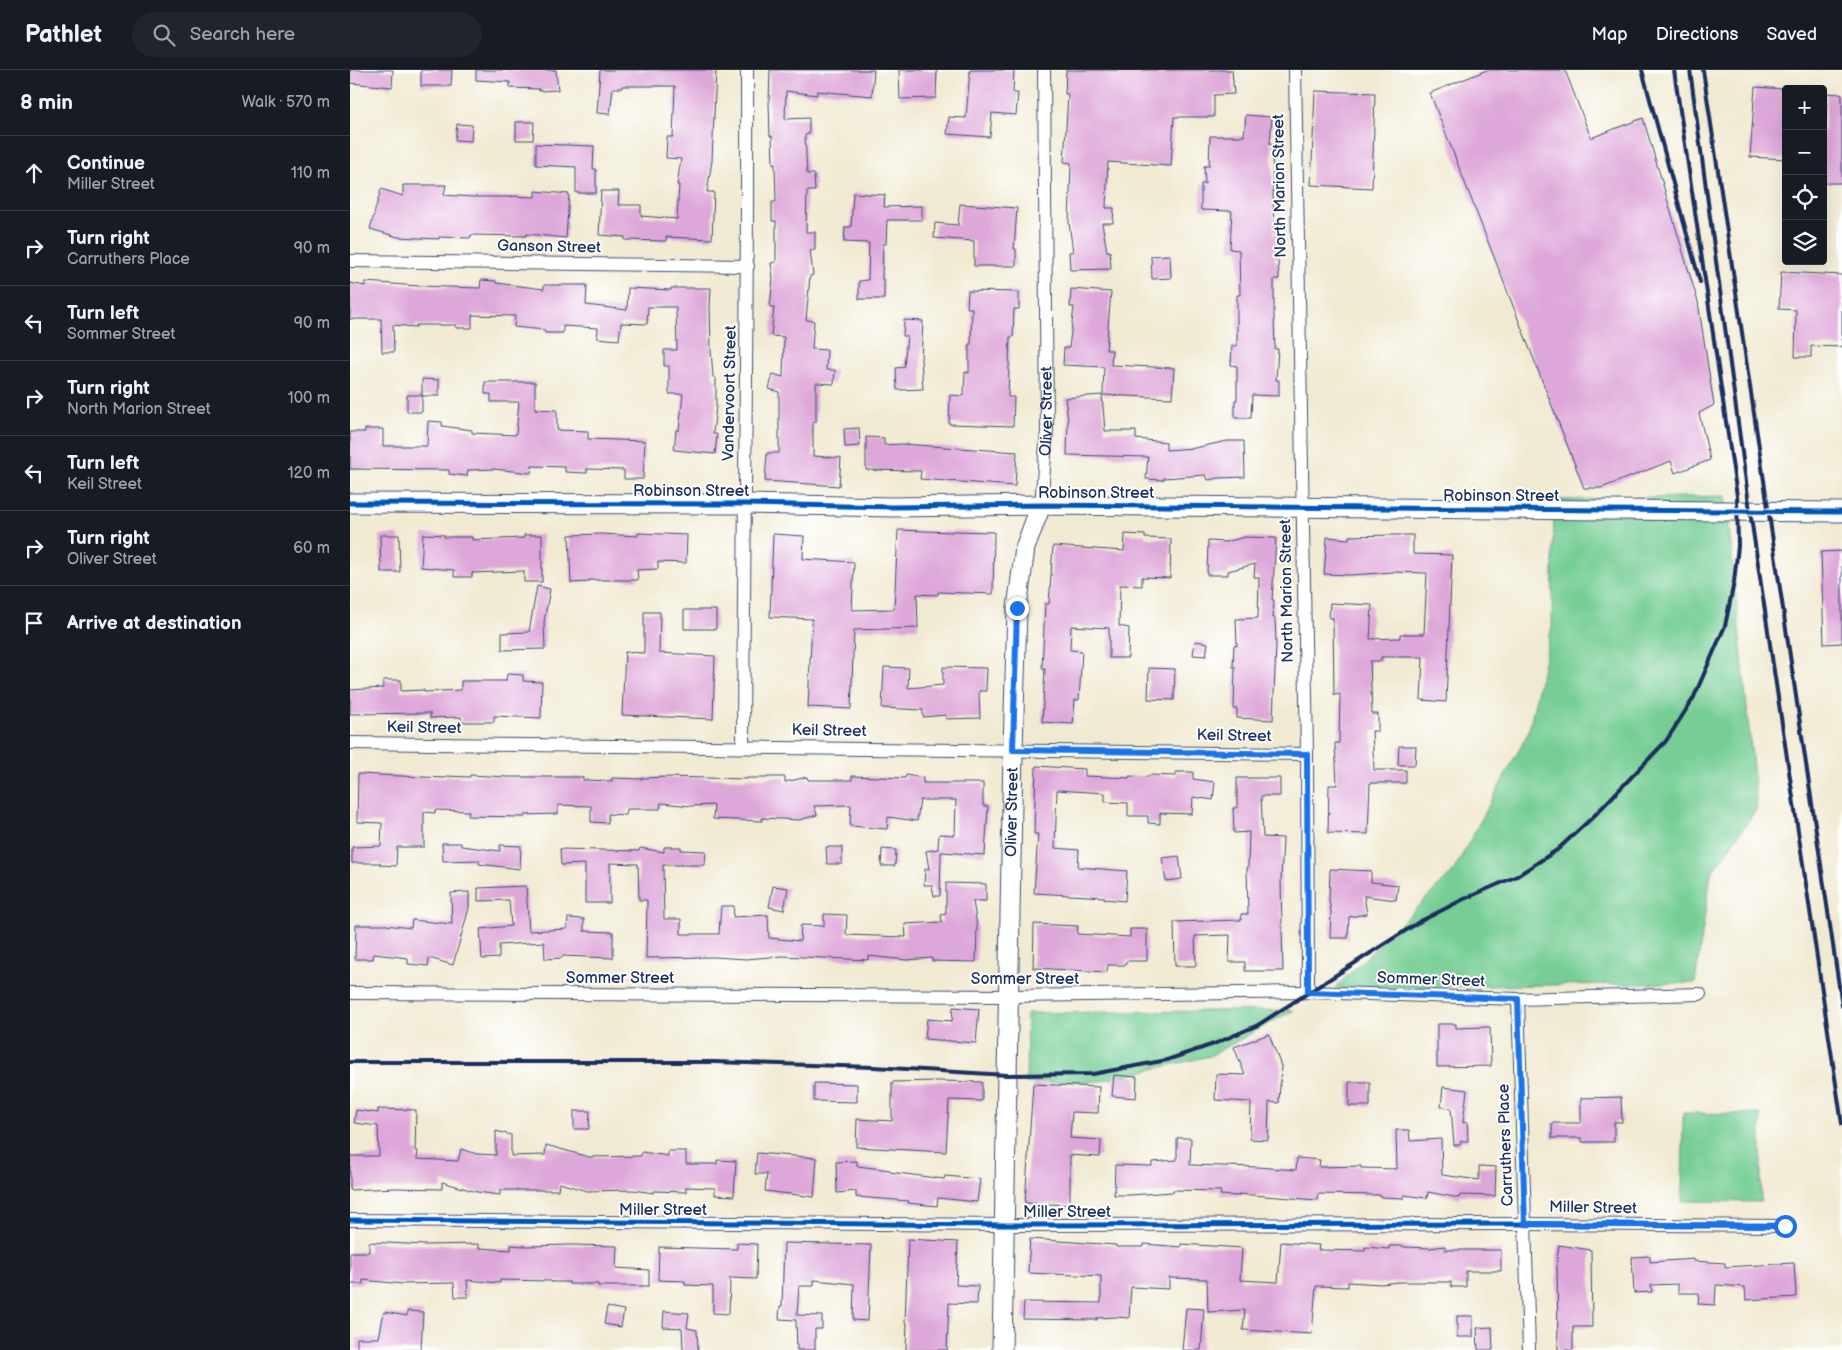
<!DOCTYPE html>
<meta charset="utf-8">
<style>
body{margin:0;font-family:"Balsamiq Sans",sans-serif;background:#20242c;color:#f1f3f6}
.controls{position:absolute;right:15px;top:15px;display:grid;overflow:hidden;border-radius:5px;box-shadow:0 5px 20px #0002}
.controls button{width:45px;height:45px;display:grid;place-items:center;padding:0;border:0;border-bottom:1px solid #363941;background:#171b24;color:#f1f3f6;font:25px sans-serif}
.stop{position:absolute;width:15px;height:15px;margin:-11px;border:4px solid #1a73e8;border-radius:50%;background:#fff}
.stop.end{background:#1a73e8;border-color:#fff;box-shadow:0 1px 5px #0008}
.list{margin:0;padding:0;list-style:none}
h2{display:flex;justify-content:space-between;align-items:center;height:65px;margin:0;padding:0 20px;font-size:21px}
h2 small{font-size:16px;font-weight:400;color:#9ea1a6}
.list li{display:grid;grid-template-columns:32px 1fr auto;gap:15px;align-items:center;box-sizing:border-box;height:75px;padding:0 20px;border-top:1px solid #363941}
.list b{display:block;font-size:19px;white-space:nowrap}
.list p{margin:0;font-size:16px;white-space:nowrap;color:#9ea1a6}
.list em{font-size:16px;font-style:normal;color:#9ea1a6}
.icon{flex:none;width:28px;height:28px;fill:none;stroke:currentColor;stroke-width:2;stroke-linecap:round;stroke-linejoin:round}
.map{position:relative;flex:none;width:1492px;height:1280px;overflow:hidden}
header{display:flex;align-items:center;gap:30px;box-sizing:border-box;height:70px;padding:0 25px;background:#171b24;border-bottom:1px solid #363941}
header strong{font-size:24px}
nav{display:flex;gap:28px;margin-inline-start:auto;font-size:18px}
.search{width:350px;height:45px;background:#20242c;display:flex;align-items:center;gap:12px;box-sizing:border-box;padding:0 18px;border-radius:28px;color:#9ea1a6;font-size:19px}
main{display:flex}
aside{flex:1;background:#171b24}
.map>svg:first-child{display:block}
.green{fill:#76ce94;stroke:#487e79}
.building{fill:#dea7d9}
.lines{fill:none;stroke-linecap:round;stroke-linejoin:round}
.street-casing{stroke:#3b4b6f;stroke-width:14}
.secondary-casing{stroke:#3b4b6f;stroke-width:21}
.street{stroke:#fff;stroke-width:12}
.secondary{stroke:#fff;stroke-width:19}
.rail{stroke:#1b2f5e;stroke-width:4}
.cycleway-casing{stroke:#fff;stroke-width:8}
.cycleway{stroke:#0057b8;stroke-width:5}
.route{stroke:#1a73e8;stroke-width:6}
.labels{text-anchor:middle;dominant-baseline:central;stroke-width:4;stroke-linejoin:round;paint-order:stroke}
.street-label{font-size:16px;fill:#1b2f5e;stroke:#fff}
</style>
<header>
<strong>Pathlet</strong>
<div class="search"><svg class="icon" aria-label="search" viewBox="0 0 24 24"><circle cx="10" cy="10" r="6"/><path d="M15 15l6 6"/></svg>Search here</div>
<nav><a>Map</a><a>Directions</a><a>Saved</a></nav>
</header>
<main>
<aside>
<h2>8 min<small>Walk · 570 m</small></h2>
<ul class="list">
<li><svg class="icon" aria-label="ahead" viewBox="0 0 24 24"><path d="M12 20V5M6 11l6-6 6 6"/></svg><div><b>Continue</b><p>Miller Street</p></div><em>110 m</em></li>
<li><svg class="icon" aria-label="right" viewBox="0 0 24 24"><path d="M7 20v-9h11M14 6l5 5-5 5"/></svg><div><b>Turn right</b><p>Carruthers Place</p></div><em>90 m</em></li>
<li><svg class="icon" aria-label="left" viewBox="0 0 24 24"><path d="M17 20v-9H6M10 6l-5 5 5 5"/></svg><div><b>Turn left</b><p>Sommer Street</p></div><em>90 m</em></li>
<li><svg class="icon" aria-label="right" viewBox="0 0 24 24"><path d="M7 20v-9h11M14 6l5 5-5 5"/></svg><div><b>Turn right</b><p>North Marion Street</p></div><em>100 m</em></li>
<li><svg class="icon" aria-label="left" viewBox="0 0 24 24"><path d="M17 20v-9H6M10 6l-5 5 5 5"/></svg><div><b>Turn left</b><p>Keil Street</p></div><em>120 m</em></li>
<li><svg class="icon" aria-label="right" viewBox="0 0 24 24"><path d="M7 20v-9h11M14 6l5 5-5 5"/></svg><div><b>Turn right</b><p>Oliver Street</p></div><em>60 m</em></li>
<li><svg class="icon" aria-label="arrive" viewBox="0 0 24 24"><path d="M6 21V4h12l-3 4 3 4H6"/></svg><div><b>Arrive at destination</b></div></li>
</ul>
</aside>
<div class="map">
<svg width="1492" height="1280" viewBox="0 0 1492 1280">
<rect width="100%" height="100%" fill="#fff"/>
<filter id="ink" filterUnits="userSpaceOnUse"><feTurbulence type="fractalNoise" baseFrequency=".02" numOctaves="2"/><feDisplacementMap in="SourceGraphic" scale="10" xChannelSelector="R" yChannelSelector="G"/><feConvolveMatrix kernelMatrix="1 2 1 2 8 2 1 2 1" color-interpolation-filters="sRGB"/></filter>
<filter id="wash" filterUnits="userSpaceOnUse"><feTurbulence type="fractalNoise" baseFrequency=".0096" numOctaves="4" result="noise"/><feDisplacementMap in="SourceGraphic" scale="20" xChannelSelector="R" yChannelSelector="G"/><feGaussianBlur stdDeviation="1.12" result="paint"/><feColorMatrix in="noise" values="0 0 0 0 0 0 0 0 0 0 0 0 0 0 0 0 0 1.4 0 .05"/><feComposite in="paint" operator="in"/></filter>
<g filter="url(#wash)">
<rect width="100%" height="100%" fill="#f1ead2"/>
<path class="green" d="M1376,426l31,313 -46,64 -16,110 -360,5 118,-116 75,-139 24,-107 2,-126z
M944,940l-84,46 -110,25 -74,2 1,-70z
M1333,1043l78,1v88l-79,-1z"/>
<g id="blocks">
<path class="building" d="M0,0h43l-1,17 -42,-4z
M71,0h31l-1,16h-30z
M126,0h80l2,20 -19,1v-2l-29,-1v-6l-34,-2z
M250,0h116l-4,91 -5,31h7l-2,47 -46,-2v4l-41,-1v-3l-26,-2 2,-44h18l-1,14h23v11l36,3 2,-34h-2l4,-26 -15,-1 1,-21h6l2,-51h-53v2h-9l-3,26 -13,-1z
M420,0h104l-2,26 -55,-5v4l-31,-4 -1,28 24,-1v16l-4,1 2,39h7l1,17h-8l-1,41h9v18h-5l3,25 -3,1 -4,44 8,1 -2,28 15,1 -1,20h9l-1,14 -18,-1v39h-3v34l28,2 -2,28 -74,-5 2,-28h12v-61l-10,-3 4,-15 10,3 1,-40 -13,-1 3,-29h-4l3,-29 -2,-15 5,-1v-41h-4v-19h4l-1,-39 -2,1 -1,-28h-2l-1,-34z
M549,0h38l-1,28 -36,1z
M620,0h44l-1,23h5l-2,22 -24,-2 -2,24 -43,-3 2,-17 17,1z
M716,0h166l2,24 -20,1v22h-40l-3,49 -63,-4 -2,46h8l-1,15h-11l5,28h3l1,18 -41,1 -1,-18h4l-4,-29 2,-60 -7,-1 4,-68h-3z
M1137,0h78l26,68 52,-20 55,184 16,103 -15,8 11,47 -35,13 -4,-12 -70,27h-17l-154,-395z
M1405,17l30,2 -2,39h3v31l-36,-2z
M965,21l60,2 -3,95 -61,-3z
M1477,23l15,1v89h-19v-52h2z
M896,45l26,2 -2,27h2l2,90 2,1 -1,26 3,-1 1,19h-5v39l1,31h3l-2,31h3v16l-27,-1 -1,23h-16v-18h2v-34l-6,-1 1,-19h5v-51h3l-1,-45 -9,-1 2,-38 -31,-1v-26h4l-1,-18h5l1,-30h34z
M166,52h18l-1,18h-17z
M107,54l15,1 -1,16 -16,-1z
M186,74l58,2 -1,23h3v24h-20v-26l-40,-2z
M53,115h43l-2,10 28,2h39v-1l24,1v-6l34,3 -3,44 -39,-4 -1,2 -55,-1 -1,3 -31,-1v2l-41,-2 -28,-8 11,-40 22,7z
M503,123l32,2 -1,12 38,-1v14h-35l-1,24h-3l-1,36h2v19h-25v-18l9,-1 1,-37 -25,-1 1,-15h6z
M610,134l57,4 -3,41h2v17h-42v-25l-40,-3 1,-15 23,2z
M820,185l1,23 -19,1 -1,-23z
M1431,202l61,3v72l-31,-1v11h-16l1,-47 -17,-1z
M131,210l15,1v2l48,6v-4h43l-1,20 41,5 1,-22 43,2v-2h40l-1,19 1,43 2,27 3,1v28l-3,28h4l-2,20 -41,-4 2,-20h3l4,-36h-14v-28h-5v-16h13l-1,-43h-28l-1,17 -26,-1 -2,17 -22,-2 1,-10 -35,-2v7h-18v-3l-31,-3 1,-11 -43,-1v13h-16v-3h-40v2l-23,-2 1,27h-12l-1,-33h-31v-36l15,3v-4l54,4 61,2z
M721,219l40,3 -5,58h6l-1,15 63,3 -2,30 -69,-3 1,-28 -41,-2 1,-17h5l5,-41h-4z
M618,221l51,1v17h-5l-1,28h-3l-2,60h6l-1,29 -64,-2 1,-29 14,1 1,-24 4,1v-29h2l1,-36h-5z
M554,250l19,1 -2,38 2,30 -26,1 -1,-22 8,-1 3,-31h-4z
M72,309l17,1v16h-17z
M135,312h50v27l22,1v20l31,1v8l57,2 -2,38h-19v-9l-37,-1v4l-22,-1v-5l-33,-1 -1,7 -37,-4 -26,1 -1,6 -18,-2v-4l-99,-1v-37h15v-3h18v17h44l1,-25 14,1v4l30,4v3l44,2 3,-33h-28v-8h-6z
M57,325h15v17h-15z
M752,325l3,36h31v8l30,3v8l29,-2 32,-7h17l1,36 -26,1 -11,2 -2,-5 -42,3 -1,2 -17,-1 2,-22 -81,-2 1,-35 -3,-22z
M509,358l1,18 -15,1 -1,-18z
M516,367l18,1v7l18,-1 115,8 -2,34 -95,-7 1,-8 -55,-1z
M548,460l54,2v-1l42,1 -1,62 -55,-2v3l-21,-1 1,34 -64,2 -3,79 -43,-2 4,-88 -42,-2 3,-83 31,2 -1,23 51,3 -2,48 42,-1z
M288,463l49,2 -1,28 -28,-1v7l-21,1 1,10h-49v2l-18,1 -2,-48 32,-1 37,2z
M73,464l22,1 -1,2h28v3l52,-2v-3h18v47h-18v-11l-52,2v4h-18v-7l-33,-3z
M775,464l20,1v3l26,1 -1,39 -28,-1v9l-22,-1 -1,41 10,2 -1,30h-19v-30l-38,-2 -1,24 12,1 -3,49h-4l-2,24 -31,-2 3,-53h-3l3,-65h4l4,-58 71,5z
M30,465h19l1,37h-19z
M1044,465h19v19l39,1 -6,147 -25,-2 2,-43h-42v4h-11l2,53h6v17h-6l2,39h32v13h-36l-2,51 -40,-1 1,-48h8l-2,-42h4l1,-49 -6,1 -1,-77h-4l1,-15 42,2 -2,34 30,-1v-4h24l3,-61 -34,-1 -41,3 -28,-1 3,-37 22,2v-3z
M895,467l31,1 -4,62h2l-1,18h2l1,27 -3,75 -36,-2v-9h-3l1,-42h-2l1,-22 3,1 -1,-27 22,-1 1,-41h-5l1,-13 -27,7v4h-21l1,-34 18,1z
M1492,481v92l-18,1 -3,-92z
M187,516l13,3 -6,33 1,27 -43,1v-17l27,-1z
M334,540h32v19h-32z
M294,542h16l-1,41 56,3 -2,63 -91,-4 3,-63 19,1z
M845,571l13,2 -2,13 -13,-1z
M534,597l25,1 -1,20 35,-3v-18l44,1 -1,23h-7l1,27 -34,1v-4l-23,2v-7l-41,-2z
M799,598l26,1 -1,31 -26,-1z
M157,604l16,1v6l19,1 -1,36 -47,-2v6h-33v-5l-31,1v-5l-80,1v-24l33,-2v-8h18v11l23,-1v2l37,-2v-9h45z
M1049,676h17l-1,19h-17z
M686,696l49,3v7l44,2v-2l20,1v-2l27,1v-4h17v7l22,3 -2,18 -20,-3 -1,17 -32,-1v11l-12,-1v-7h-20v-13l-23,-1v-9l-48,-3 -2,58 24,2 -1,17 49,4 -2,30 -21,-2 1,-2 -71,-4 4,-59h-4z
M8,704l88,4v-2l24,1v-2l37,2h76v3l29,1v-3l30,1v-1l25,-1 80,2v-1h20v-1h18v5l22,-5 1,3h44v-4l53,2 1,-3 17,3v5h60v23h5l-3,49 -44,-3 -1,44h-6l-2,-11h-8l1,-16h4l-3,-18 12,-2 1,-15 16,1 1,-35h-36l-3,21 -29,-4 -1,12 -37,-3 1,-21 -37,1 3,9 -18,5 -37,-2v3l-49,-2 1,-14 -23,1 -30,-3 -1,6h-33l-1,6 -18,-1v9l-17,-1v-16l-33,-1v9l-33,1v2l-57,-1 1,-5 -34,-1v3l-11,-1v35h-27l-1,19 -16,-1v-2h-28v-16l29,-1 1,-23 -25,-1z
M887,708h43v18h-19l2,41 20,1 -2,43 2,90h-38v-9h-16l1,-27 -35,1 1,30h-21l-1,-44 68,-2 -1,-6h7l-1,-46h1l1,-36 -15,1 -1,-25h4z
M92,773h19v3l39,5v-6l21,1 -1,23 -41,-5v-4l-36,1z
M314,777h17v3l25,1 -1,14h-42l1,54h17v15h38l2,-28h13l-1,11 35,-2 1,23 31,3 1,-16 23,1v-12l23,1 -1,20 60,2 -1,-13 37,-2 -1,-7 5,-1v-31l40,1v17h-13l4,25 -1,36 -44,-1v-3l-25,2 -39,-4v4l-86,-4 -36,3 -32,-2 -68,1 1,-58h-8l-1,-36 -28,-1v40h-25v-39l-24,1 -1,-16 79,2 1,-3 24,4z
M476,777h16v17h-15z
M532,779l14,1 -1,16h-14z
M829,786l3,23 -16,2 -4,-23z
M980,799l41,2v11l27,3 -2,15 -32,-4 3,18 -18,3 -1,21h-18l1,-26 -2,-12z
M176,816l3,45 38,-2 1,-11 16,1v12l29,1v26l-51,-2v2l-17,1 -1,-17 -45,3v13l-17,1 -2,-30 31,-3 -2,-26 -31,1v-13z
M423,816l15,2 -4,22 -15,-3z
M119,822v16l-16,57 -24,-7 -1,8 -20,-2v-6l-34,-4 -1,5h-18l1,-34h30l25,3 1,-8 40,4 -1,-31z
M684,854l44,2 -1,8 53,3v-8h17v32h-21v4h-18l-1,7 -74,-4z
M603,937l26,2 -3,34 -51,-4 2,-20 25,2z
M1087,954h19v4l34,-1 1,39 -54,1z
M919,964l12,32 -2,37 -10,-1 -1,38 -18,-1 1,-37 -36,-2 1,-26 29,1 -11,-28z
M764,1005l23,2 -1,21 -24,-2z
M589,1011l43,1v19l-33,-1 -3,52 -90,-5 1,-28 35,2v-39z
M999,1012h21v24h-21z
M464,1013l43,1v18l-43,-1z
M683,1014l66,3 -1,26 -26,-1 -2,26 31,2 -1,17 -30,-2v50l-45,-2z
M1093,1017l24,3 -4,33 4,-1 1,19h-7l-1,4h-6l-3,-37 -10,-1z
M1271,1027l1,25h-8v20h-32v-4h-30v-15h29v-25z
M28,1039l38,1 -1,41h3l-1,8 41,2 3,-12 16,5 19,1v-24l15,4v21l34,-1 1,-10 43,12 52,-1 1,-4 26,4v-5h18v13h31v-4l19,1 -2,35 -19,-1v-7l-29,-1v5l-32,-1v2l-21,-3 -46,1 -28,-8 -1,7h-58v5l-23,-3 -35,-10v7l-47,-1 -45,2v-34h29l-1,-30 -24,-3 2,-13 22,3z
M224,1041h16l-1,18h-15z
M1046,1060h13l1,11 31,-2 1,36 37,5v-14l17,1 -1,29 -35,-1 -1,3 -31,-6 -1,6 -23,-3v3l-23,-1v-2l-63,-1 -1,6 -78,-6v2l-19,-1 1,-4 -48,-1v2l-43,3h-16l1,-30 37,1v-4l25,-2v-22h14l-1,27 67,2 39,3 1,-12 23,2 -1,7 42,-1v2l36,1z
M407,1083l60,5 -3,39 -49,-6 2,-17h-12z
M507,1091v5l33,4v2l54,7 1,-3 35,3 -3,23 -39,-4 -1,8 -29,-3 1,-2 -53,-4v-6l-19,2 -1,-31z
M558,1169l50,3 -2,43 22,1 -1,18 -28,-1 -2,47h-41l1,-27h-2z
M680,1169l86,6v2h28v-3l37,3v-3l61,4 -2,32 38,2 3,-40 38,3 -1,5 47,1v-4l24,2v-3h15v1l26,1 15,-2v4h56v21h-35v16h-15v-5h-52l-18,2 -33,-2v5l-32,-1 -4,48 -69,-4 2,-20 -37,2 -1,-33 -38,-1v11l-38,-2 -2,31 -13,-1 -19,1v2l-74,-1 1,-17 77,1v-27l-73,-3z
M19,1172l56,3 54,-1v4l32,2v-5l15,1 44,-1 47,1 -1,22 33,2v16h-51v-2h-29v-2h-18v-1l-51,-1v3l-33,-3 1,17h-13l-1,-14 -51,1 -40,-4v4h-13v-32h19z
M387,1173l20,1 -1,35 -26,-1 -1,36 -16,-1v-27l-28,-1v-4l-27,-1 1,-33 78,2z
M434,1173l87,2 -3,76 -15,-1 1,-36 -40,-4v6h-15l-2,29 25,1v13h-7v21h-18l-1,-30 -17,-1 1,-13h2z
M1209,1175l32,5 1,77h-19v23h-15l-1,-92z
M1300,1186v6l44,-3v2l31,2v4l69,-4 2,34 -50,3 -1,-13 -29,-2 -1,20 -17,-1 1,-11h-21v-9l-27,1 1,7 -18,1 -2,-36z
M257,1237l17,3 -3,17 -17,-3z
M836,1238l18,1 -3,41h-19z
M57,1241l16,1 -2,38h-64v-12h22l5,-26 23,4z
M314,1241l25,2 -2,15 10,2 1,20h-15l-1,-22 -19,-1z
M1107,1246h16v21h-16z
M1142,1257l1,23h-15l-1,-22z"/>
</g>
</g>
<g filter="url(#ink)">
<use href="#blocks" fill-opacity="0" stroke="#3b4b6f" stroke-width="1"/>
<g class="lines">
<defs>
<g id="street">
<path d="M945,0l12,684 1,238"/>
<path d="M0,191l398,5"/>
<path id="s1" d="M691,435l6,-74 -3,-361"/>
<path d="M0,673l957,11"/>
<path d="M393,677c1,-226 5,-451 4,-677"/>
<path d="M0,923l659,3 299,-4 210,7 182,-5"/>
<path d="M1168,929l11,351"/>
<path d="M0,1150l654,5 521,-1 260,2"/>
</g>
<g id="secondary">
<path d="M0,433l394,1 149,3 148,-2 801,7"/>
<path id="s2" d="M652,1280l11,-601 4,-141 8,-60 16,-43"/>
</g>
</defs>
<use href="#street" class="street-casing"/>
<use href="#secondary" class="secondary-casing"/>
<use href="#street" class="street"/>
<use href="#secondary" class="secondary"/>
<path class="rail" d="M1292,0l58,212
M1340,0l60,441 92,613
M1353,0l139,936
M0,992h364l159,5 134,8 86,-1 74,-14 47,-16 44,-19 161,-103 43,-22 55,-24 40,-26 37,-34 72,-75 27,-42 32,-73 9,-44 4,-36 -1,-50 -63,-426"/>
<defs>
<path id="cycleway" d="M0,433l394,1 149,3 148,-2 801,7
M0,1150l654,5 521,-1 260,2"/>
</defs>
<use href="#cycleway" class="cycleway-casing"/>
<use href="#cycleway" class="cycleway"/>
</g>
</g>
<g class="lines" filter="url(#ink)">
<path class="route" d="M667,538l-4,142 294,4 1,238 210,7 7,225 260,2"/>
</g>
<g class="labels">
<g class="street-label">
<text transform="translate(930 116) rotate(-91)">North Marion Street</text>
<text transform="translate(199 177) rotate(1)">Ganson Street</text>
<text transform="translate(380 323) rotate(-89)">Vandervoort Street</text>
<text stroke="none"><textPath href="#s1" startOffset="94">Oliver Street</textPath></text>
<text x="341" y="421">Robinson Street</text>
<text x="746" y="423">Robinson Street</text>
<text x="1151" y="426">Robinson Street</text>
<text transform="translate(937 521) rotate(-91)">North Marion Street</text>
<text transform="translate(74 658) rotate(1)">Keil Street</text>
<text transform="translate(479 661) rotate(1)">Keil Street</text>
<text transform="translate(884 666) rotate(1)">Keil Street</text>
<text stroke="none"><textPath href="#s2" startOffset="538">Oliver Street</textPath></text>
<text x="270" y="908">Sommer Street</text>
<text x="675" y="909">Sommer Street</text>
<text transform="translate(1081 910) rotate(2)">Sommer Street</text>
<text transform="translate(1156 1075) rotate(-92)">Carruthers Place</text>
<text transform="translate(1243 1138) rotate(1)">Miller Street</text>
<text x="313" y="1140">Miller Street</text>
<text x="717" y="1142">Miller Street</text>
</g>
</g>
</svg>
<div class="controls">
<button>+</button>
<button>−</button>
<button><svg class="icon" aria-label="locate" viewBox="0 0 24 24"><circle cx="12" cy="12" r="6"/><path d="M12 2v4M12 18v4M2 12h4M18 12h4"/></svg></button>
<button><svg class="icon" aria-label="layers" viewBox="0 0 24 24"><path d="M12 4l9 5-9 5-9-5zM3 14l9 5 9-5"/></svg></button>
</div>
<div class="stop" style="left:1435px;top:1156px"></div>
<div class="stop end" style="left:667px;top:538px"></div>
</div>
</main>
